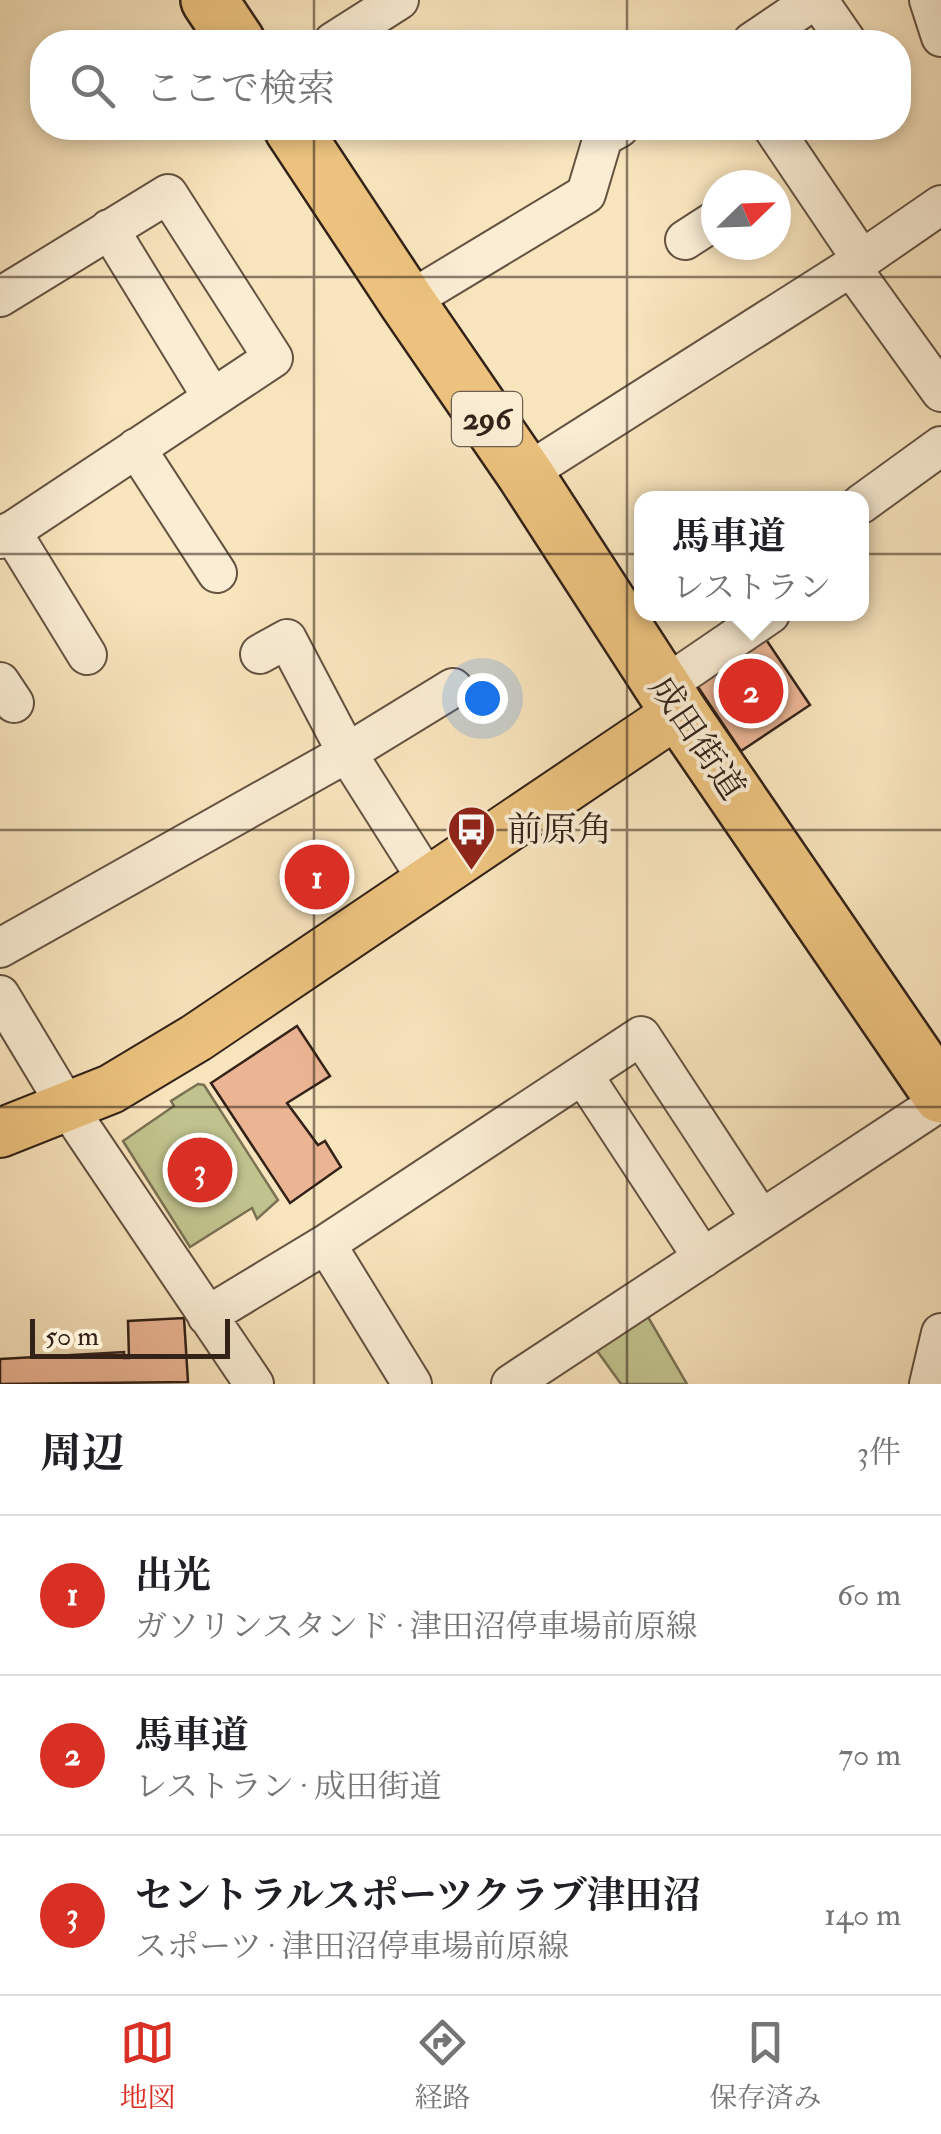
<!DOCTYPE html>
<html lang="ja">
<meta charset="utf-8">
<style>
body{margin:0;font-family:"IM FELL Double Pica","Noto Serif JP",serif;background:#f2f2f2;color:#202124}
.compass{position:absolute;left:701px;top:170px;width:90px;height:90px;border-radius:50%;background:#fff;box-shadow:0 5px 15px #0003;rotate:67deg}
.scale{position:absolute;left:30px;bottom:25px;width:200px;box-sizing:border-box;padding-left:10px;border:5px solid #322218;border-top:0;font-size:28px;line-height:35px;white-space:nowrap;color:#322218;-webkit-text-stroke:8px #faedd4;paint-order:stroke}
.you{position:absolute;left:482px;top:698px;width:35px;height:35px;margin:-25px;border:8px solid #fff;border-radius:50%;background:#1a73e8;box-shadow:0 0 0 15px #1a73e833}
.badge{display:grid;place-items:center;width:65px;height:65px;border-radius:50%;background:#d93025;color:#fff;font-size:32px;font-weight:700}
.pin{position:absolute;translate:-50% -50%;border:5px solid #fff;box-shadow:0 2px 10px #0006}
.popup{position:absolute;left:634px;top:491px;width:235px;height:130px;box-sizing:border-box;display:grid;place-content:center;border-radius:20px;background:#fff;filter:drop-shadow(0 2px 8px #0005);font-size:32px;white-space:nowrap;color:#757577}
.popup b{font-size:38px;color:#202124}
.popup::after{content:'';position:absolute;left:50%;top:100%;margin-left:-20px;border:20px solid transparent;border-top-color:#fff}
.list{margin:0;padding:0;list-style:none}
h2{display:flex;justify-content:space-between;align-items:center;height:130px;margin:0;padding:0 40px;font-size:42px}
h2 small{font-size:32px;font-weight:400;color:#757577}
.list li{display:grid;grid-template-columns:65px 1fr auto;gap:30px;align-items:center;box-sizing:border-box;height:160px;padding:0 40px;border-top:2px solid #e0e0e0}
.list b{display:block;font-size:38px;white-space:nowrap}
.list p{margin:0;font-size:32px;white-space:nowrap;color:#757577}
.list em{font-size:32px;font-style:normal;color:#757577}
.icon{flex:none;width:55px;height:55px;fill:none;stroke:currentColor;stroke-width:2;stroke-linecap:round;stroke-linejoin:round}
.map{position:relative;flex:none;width:941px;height:1384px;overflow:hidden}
.search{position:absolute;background:#fff;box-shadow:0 5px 15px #0003;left:30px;right:30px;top:30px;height:110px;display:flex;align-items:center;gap:25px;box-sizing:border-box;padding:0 35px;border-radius:40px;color:#757577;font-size:38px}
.sheet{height:610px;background:#fff}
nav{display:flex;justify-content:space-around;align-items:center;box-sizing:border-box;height:140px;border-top:2px solid #e0e0e0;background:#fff;font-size:28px;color:#757577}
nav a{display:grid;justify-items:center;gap:5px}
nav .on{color:#d93025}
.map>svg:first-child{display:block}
.green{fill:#c1c38e;stroke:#7a7253;stroke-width:2.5}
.building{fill:#ebb594;stroke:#322218;stroke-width:2.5}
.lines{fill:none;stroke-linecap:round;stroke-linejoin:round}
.minor-casing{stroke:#645241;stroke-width:42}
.major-casing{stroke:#322218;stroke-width:52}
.highway-casing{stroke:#322218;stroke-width:60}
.minor{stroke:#faedd4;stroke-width:38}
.major{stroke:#ecc27e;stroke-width:48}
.highway{stroke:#ecc27e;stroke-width:55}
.grid{fill:none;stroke:#322218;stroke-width:2.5;stroke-opacity:0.55}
.labels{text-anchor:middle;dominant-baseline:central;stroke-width:8;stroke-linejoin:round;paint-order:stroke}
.shield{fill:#faedd4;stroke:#6e5f50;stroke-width:2.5}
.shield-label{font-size:32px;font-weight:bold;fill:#322218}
.street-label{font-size:35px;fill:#322218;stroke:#faedd4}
.poi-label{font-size:35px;fill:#322218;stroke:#faedd4;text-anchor:start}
</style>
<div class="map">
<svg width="941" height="1384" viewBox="0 0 941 1384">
<rect width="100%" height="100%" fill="#f8e4bd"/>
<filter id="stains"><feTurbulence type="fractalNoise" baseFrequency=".002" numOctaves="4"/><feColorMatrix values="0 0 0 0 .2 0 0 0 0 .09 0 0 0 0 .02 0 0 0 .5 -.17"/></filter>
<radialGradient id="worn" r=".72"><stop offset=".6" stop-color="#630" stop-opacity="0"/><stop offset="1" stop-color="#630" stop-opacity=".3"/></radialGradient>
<path class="green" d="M198,1084l6,1 74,115 -21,19 -5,-11 -62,39 -67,-106 51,-35 -3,-5z
M641,1305l46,79h-66l-31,-43z"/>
<path class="building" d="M763,635l47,70 -69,46 -47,-70z
M297,1026l33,50 -43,27 31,42 7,-4 16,26 -51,36 -79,-120z
M184,1318l4,64 -188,2v-25l124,-7v6h5l-1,-37z"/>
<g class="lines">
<defs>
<path id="minor" d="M818,0l29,42
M929,0l12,37
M333,42l66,-42
M752,42l62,-42
M773,128l89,132
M109,229l103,168
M685,240l31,-20
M851,267l90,125
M0,297l168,-103 105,164 -273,181
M407,302l179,-108 17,-57 16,-9
M136,448l81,125
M525,474l326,-207 90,-62
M861,504l80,-58
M11,531l76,124
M260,654l27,-15 60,114 81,128
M0,682l14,21
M663,687l107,-73
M0,948l347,-195 106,-65
M0,995l68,113 186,276
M583,1075l120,183
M326,1244l86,140
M207,1316l119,-72 315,-208 120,183
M511,1384l430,-283
M929,1384l12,-51"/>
<path id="major" d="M0,1133l111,-44 85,-51 483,-326"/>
<path id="highway" d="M209,0l28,42
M292,128l115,174 118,172 154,238 262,383"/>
</defs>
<use href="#minor" class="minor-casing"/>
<use href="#major" class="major-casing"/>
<use href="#highway" class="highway-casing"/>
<use href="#minor" class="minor"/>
<use href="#major" class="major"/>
<use href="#highway" class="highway"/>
</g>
<path class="grid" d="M314,0v42M627,0v42M314,128v1256M627,128v1256M0,277h941M0,554h941M0,830h941M0,1107h941"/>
<defs>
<symbol id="bus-pin" viewBox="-11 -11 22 30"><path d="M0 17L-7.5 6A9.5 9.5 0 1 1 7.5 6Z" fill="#8f2418" stroke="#faedd4"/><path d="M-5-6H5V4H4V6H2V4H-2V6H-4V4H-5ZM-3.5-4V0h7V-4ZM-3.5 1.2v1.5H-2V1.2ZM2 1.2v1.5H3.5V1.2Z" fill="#fff"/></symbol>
</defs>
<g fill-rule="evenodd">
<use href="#bus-pin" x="444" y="802" width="55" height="75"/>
</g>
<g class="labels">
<rect class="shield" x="452" y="392" width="70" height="54" rx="8"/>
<g class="shield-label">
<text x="487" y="419">296</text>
</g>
<g class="street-label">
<text transform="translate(697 738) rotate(56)">成田街道</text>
</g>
<g class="poi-label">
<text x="507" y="830">前原角</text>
</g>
</g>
<rect width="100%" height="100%" filter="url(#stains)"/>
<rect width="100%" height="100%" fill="url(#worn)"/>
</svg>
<svg class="compass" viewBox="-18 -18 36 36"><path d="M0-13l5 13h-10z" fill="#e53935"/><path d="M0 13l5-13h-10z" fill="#757577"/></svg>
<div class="scale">50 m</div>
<div class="you"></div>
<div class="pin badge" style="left:317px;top:877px">1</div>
<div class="pin badge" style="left:751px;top:691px">2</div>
<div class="popup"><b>馬車道</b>レストラン</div>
<div class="pin badge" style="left:200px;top:1170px">3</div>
<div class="search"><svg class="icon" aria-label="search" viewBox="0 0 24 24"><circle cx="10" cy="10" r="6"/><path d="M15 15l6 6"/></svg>ここで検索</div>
</div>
<section class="sheet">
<h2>周辺<small>3件</small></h2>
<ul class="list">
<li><span class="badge">1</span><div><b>出光</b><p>ガソリンスタンド · 津田沼停車場前原線</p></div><em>60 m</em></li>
<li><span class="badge">2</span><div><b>馬車道</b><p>レストラン · 成田街道</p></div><em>70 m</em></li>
<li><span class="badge">3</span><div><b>セントラルスポーツクラブ津田沼</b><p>スポーツ · 津田沼停車場前原線</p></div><em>140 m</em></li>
</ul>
</section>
<nav>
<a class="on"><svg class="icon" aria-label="map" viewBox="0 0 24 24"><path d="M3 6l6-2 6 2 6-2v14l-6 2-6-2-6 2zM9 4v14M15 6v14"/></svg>地図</a>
<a><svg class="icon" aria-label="directions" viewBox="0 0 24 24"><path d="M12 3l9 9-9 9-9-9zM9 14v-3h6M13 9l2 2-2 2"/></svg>経路</a>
<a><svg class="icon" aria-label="saved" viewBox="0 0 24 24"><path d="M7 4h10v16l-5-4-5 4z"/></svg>保存済み</a>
</nav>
